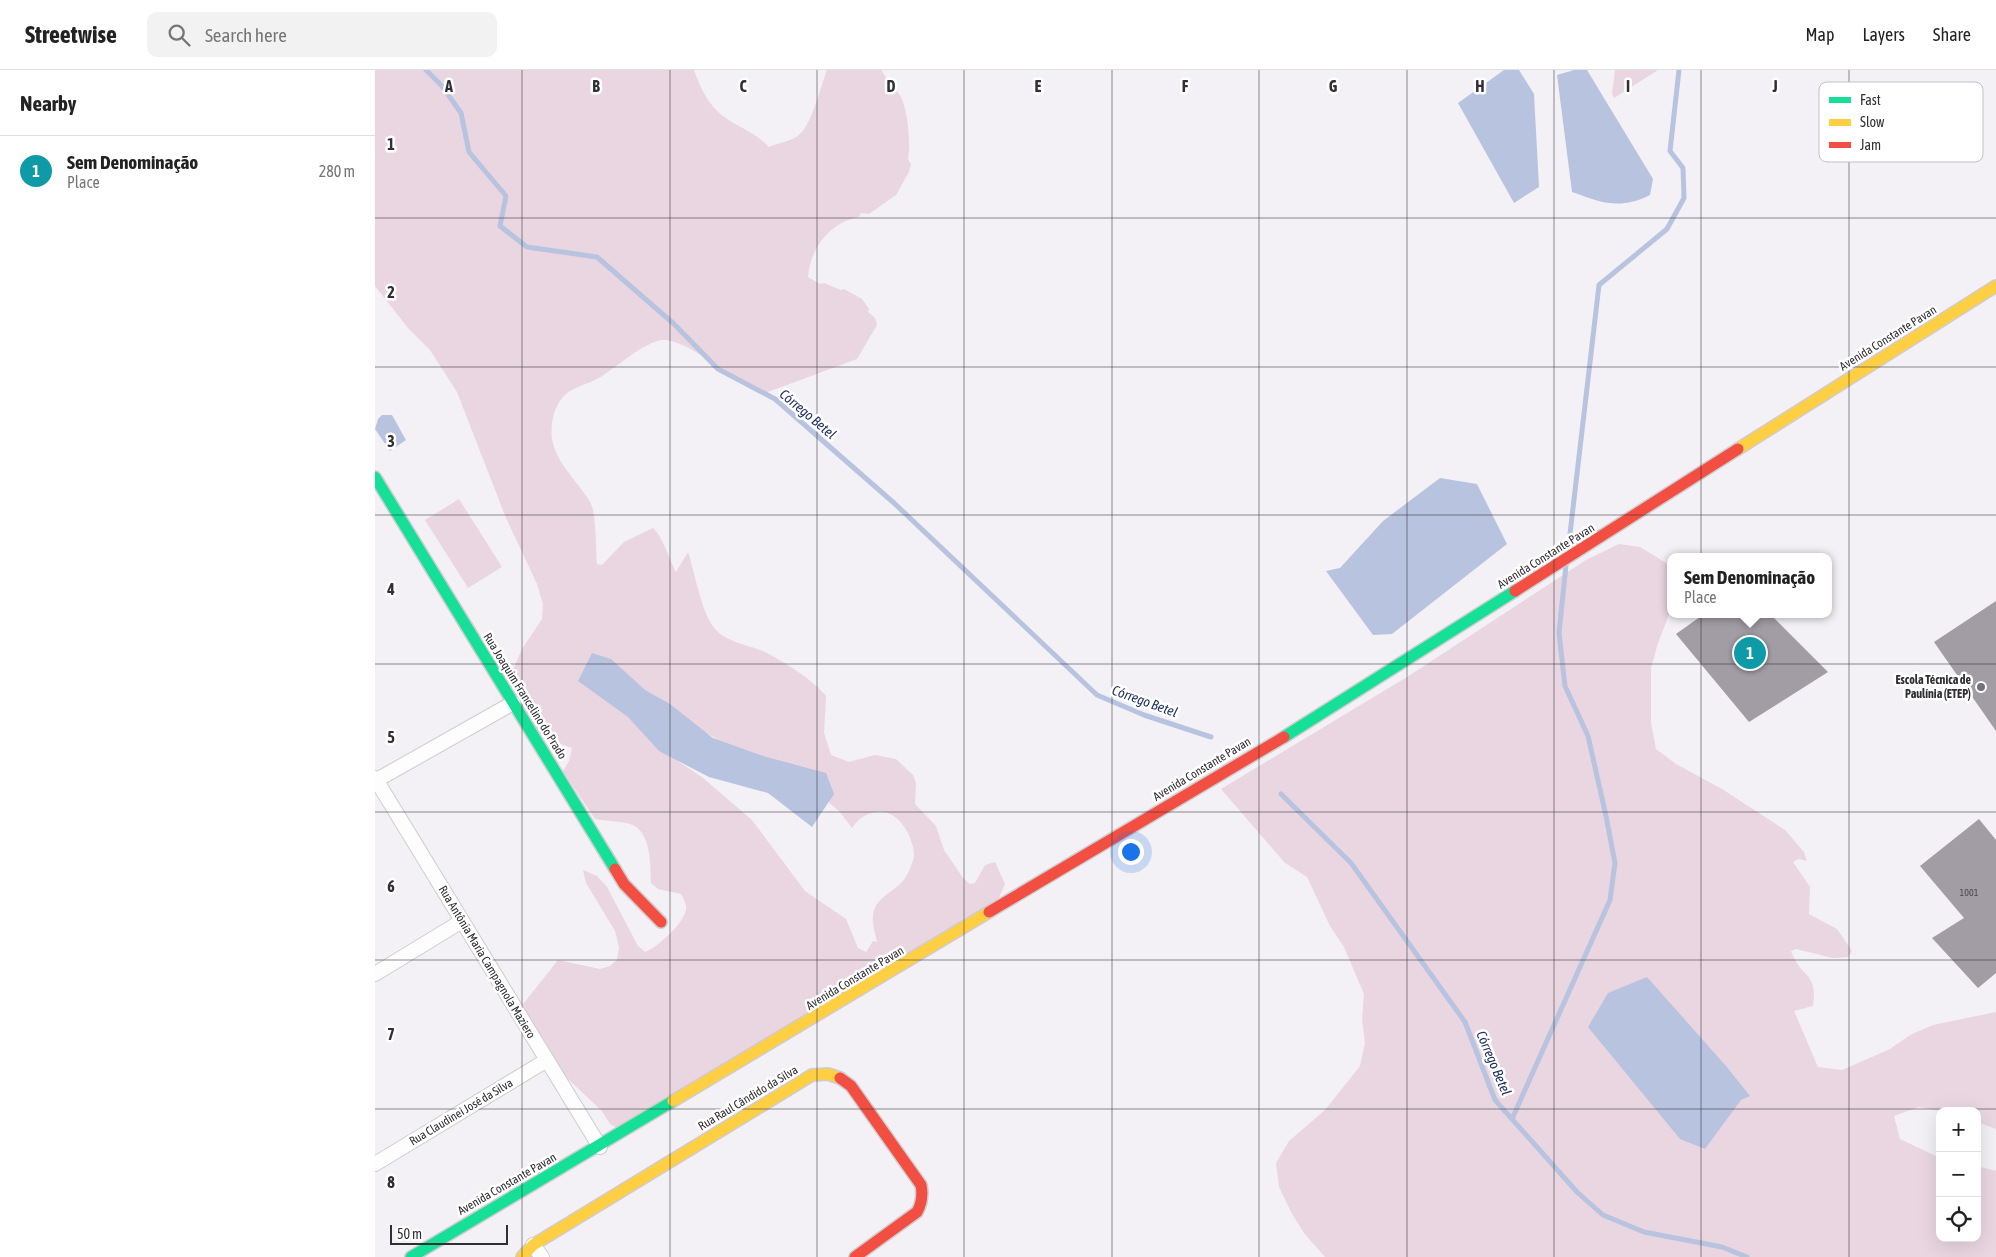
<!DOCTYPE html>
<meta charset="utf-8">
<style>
body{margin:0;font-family:"Asap Condensed",sans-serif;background:#f2f2f2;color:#222}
.controls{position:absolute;right:15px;bottom:15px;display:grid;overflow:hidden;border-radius:10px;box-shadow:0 5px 20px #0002}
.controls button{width:45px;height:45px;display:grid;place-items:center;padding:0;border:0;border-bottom:1px solid #e0e0e0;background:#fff;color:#222;font:25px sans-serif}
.scale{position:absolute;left:15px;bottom:12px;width:118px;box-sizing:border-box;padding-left:5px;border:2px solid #312f33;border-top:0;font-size:14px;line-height:18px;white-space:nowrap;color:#312f33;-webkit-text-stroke:4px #fff;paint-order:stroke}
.you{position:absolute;left:755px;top:781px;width:18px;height:18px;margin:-12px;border:4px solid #fff;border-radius:50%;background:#1a73e8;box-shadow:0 0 0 8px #1a73e833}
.badge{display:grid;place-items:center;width:32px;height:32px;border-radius:50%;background:#757377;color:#fff;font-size:16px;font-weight:700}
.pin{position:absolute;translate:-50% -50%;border:2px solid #fff;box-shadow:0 1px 5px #0006}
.popup{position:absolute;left:1292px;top:483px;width:165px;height:65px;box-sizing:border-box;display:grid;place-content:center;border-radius:10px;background:#fff;filter:drop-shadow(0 1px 4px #0005);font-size:16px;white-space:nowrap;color:#767676}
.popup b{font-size:19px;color:#222}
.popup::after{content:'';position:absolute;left:50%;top:100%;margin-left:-10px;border:10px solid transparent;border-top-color:#fff}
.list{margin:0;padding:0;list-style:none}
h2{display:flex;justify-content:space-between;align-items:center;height:65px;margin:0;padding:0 20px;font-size:21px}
h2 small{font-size:16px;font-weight:400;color:#767676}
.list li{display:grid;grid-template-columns:32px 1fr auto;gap:15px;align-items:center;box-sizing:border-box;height:70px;padding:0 20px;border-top:1px solid #e0e0e0}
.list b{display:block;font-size:19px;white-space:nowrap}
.list p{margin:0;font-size:16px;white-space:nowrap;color:#767676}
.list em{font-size:16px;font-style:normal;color:#767676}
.icon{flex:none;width:28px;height:28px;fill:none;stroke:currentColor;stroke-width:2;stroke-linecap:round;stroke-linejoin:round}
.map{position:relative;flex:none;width:1621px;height:1187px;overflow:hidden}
header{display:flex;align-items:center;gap:30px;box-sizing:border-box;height:70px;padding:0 25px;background:#fff;border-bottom:1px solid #e0e0e0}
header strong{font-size:24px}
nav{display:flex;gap:28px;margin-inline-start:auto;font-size:18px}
.search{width:350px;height:45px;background:#f2f2f2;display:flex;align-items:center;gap:12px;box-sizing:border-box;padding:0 18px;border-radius:10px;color:#767676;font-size:19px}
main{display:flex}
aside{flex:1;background:#fff}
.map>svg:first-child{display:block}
.green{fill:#e9d6e1;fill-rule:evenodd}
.water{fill:#b8c3df}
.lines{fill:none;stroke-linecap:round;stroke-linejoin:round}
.stream{stroke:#b8c3df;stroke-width:5}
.building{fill:#a29ca4}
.street-casing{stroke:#ceccd0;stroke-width:16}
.fast-casing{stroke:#ceccd0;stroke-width:14}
.slow-casing{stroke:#ceccd0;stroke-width:14}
.jam-casing{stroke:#ceccd0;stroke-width:14}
.street{stroke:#fdfdfe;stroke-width:14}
.fast{stroke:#16e098;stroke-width:11}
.slow{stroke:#ffcf43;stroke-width:11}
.jam{stroke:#f24e42;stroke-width:11}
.grid{fill:none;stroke:#312f33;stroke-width:1;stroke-opacity:0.55}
.poi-dot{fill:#757377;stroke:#fff;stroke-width:2}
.labels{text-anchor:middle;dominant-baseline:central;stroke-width:5;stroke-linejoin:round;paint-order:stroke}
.number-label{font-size:10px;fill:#4d4a4f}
.street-label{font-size:12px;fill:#312f33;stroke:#fff}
.poi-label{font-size:12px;font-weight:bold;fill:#312f33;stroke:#fff;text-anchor:end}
.water-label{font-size:14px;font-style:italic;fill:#1d2e5e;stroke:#fff}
.key{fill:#fff;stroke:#c1c1c2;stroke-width:1}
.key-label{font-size:14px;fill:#312f33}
.grid-label{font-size:16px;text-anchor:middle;font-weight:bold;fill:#312f33;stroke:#fff;stroke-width:5;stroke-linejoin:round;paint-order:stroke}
</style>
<header>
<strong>Streetwise</strong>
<div class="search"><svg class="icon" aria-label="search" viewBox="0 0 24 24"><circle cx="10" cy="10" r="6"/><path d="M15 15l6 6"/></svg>Search here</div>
<nav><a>Map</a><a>Layers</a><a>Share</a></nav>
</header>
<main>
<aside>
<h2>Nearby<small></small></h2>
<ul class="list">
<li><span class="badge" style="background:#0f9aa8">1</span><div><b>Sem Denominação</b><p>Place</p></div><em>280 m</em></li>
</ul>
</aside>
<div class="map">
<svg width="1621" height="1187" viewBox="0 0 1621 1187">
<rect width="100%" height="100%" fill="#f3f1f6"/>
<path class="green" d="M0,0h319c6,17 14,35 29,46 16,12 32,16 46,31 8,-4 24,-6 31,-13 12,-11 21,-48 27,-64h54c5,8 12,16 18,24 9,12 12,52 9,65l3,5 -2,8 -13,23 -27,19 -8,-1 -2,4c-29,5 -49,32 -51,60l12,7 4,-1 17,7 3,-1 18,10 7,10 -1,3 7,6 2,7 -20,34 -89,33v5c-34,-12 -69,-52 -102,-57 -19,-2 -52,30 -69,39 -9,5 -23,8 -31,15 -12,10 -16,30 -14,45 4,25 28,44 39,65 5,10 5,47 6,60l5,1 22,-23 29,-14c9,7 17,33 23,44l12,-20c7,21 13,60 27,77 12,14 36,16 52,24 20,11 45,26 59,43l-2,37 7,22 18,7 26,-7 21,4 17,16 3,8 -1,21 21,22 8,24 19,28 7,6 5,-1 10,-18 10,-3 10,22 -6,14 -382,230 -7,-4 -8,-13 -32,-30 -54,-68 42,-53 42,9 10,-3 7,-6 2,-13 -4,-16 -29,-48 -3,-13 14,6 10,11 31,59 7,6c12,-4 44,-32 41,-47 -1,-3 -3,-8 -5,-11l-23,-5 -7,-6c-1,-18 1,-52 -21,-59 -11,-3 -24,-3 -35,-5l-32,-48 6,-10 3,-13 -21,-7 -25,-17 -15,-32v-18l11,-25 20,-30 1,-15 -6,-20 -31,-66 -49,-126 -27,-42 -22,-22 -33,-42zM247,613l127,75 38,9 53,45 12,16c6,-9 14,-15 25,-16 21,-3 36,24 37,42 0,6 -4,15 -7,21 -7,14 -27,20 -32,33 -5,11 0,24 2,34l-4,-1 -7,11 -8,-4 -12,-29 -41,-28 -53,-71 -49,-42 -50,-34z
M1240,0h43l-44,28 -2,-4z
M84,429l43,68 -34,21 -43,-68z
M1244,474l21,3 31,19v43l-13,34 -7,25v55l5,26 20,15 46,25 63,41 19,22 3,9 -9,-2 -5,3 17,25 -1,27 28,15 15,22 -4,6 -15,1 -37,-9 -5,2c10,28 27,20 22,55l-19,5 24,56 24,3 48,-21 20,-14 23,-10 63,-13v117l-19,-7v-11h-37l-21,-4 -25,9 6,23 40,19v80h37v-72l19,5v86h-671l-21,-24 -13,-21 -12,-25 -3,-24 13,-22 36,-31 35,-44 5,-23 -3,-24 2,-25 -20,-47 -14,-21 -23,-49 -22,-14 -64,-74 186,-112 179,-117z"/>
<path class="water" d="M1129,0h15l15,24 5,93 -25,16 -56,-100z
M1199,0h13l66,109 -3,16c-30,15 -48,8 -78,-3l-15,-117z
M7,345h10l14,25 -16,11 -15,-22 3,-10z
M1065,408l37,6 30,60 -115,90 -19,1 -47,-64 14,-3 43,-47z
M217,583l19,6 34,31 25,14 43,34 50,18 63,17 8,21 -22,33 -44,-34 -59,-16 -50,-26 -31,-34 -50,-36z
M1272,907l79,89 24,30 -9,4 -36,49 -25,-10 -92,-112 20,-34z"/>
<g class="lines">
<path class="stream" d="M51,0l16,16 19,27 8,39 37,44 -6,30 27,21 70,10 77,67 44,45 57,30 119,104 203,192 47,20 67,22
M1193,481l31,-266 68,-56 17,-31 -1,-30 -13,-17 9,-81
M906,724l70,69 114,159 30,78 82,92 26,23 41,17 78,15 25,10
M1137,1049l98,-219 5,-37 -9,-47 -18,-80 -23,-50 -6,-53 7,-68"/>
</g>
<path class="building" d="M1621,531v130l-62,-89z
M1329,544h66l58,58 -79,50 -73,-88z
M1604,749l17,21v133l-18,15 -46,-50 32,-20 -44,-52z"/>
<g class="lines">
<defs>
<path id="street" d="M0,708l225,369
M0,711l138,-78
M0,904l87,-53
M0,1094l172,-104
M158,1175l9,12"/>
<path id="fast" d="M0,407l240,392
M909,667l231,-146
M36,1187l262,-156"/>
<path id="slow" d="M1363,379l258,-163
M298,1031l316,-189
M147,1187l11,-12 279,-170 16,-1 12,4"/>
<path id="jam" d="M1140,521l223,-142
M240,799l9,15 37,38
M614,842l295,-175
M465,1008l11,8 70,99c2,10 1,18 -4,27l-62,45"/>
</defs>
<use href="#street" class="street-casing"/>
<use href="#fast" class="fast-casing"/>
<use href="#slow" class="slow-casing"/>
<use href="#jam" class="jam-casing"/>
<use href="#street" class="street"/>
<use href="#fast" class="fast"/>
<use href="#slow" class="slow"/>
<use href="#jam" class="jam"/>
</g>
<path class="grid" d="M147,0v1187M295,0v1187M442,0v1187M589,0v1187M737,0v1187M884,0v1187M1032,0v1187M1179,0v1187M1326,0v1187M1474,0v1187M0,148h1621M0,297h1621M0,445h1621M0,594h1621M0,742h1621M0,890h1621M0,1039h1621"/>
<circle class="poi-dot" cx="1606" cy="617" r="5"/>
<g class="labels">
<g class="number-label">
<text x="1594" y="822">1001</text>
</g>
<g class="street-label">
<text transform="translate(1513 268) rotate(-32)">Avenida Constante Pavan</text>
<text transform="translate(1171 486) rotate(-32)">Avenida Constante Pavan</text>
<text transform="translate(150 626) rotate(58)">Rua Joaquim Francelino do Prado</text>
<text transform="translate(827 699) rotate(-31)">Avenida Constante Pavan</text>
<text transform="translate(112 892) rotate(59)">Rua Antônia Maria Campagnola Maziero</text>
<text transform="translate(480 908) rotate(-31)">Avenida Constante Pavan</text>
<text transform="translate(373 1028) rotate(-31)">Rua Raul Cândido da Silva</text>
<text transform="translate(86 1042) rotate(-31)">Rua Claudinei José da Silva</text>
<text transform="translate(132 1114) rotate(-30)">Avenida Constante Pavan</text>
</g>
<g class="poi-label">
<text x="1596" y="610">Escola Técnica de<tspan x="1596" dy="14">Paulínia (ETEP)</tspan></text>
</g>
<g class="water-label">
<text transform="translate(433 344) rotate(40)">Córrego Betel</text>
<text transform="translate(770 631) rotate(20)">Córrego Betel</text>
<text transform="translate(1119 993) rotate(67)">Córrego Betel</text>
</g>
</g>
<rect x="1444" y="12" width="164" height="80" rx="8" class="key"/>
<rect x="1454" y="27" width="22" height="6" fill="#16e098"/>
<rect x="1454" y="49" width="22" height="7" fill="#ffcf43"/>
<rect x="1454" y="72" width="22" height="6" fill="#f24e42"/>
<g class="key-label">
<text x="1485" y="35">Fast</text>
<text x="1485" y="57">Slow</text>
<text x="1485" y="80">Jam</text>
</g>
<g class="grid-label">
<text x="74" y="22">A</text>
<text x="221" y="22">B</text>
<text x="368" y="22">C</text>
<text x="516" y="22">D</text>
<text x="663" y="22">E</text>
<text x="810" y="22">F</text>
<text x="958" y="22">G</text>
<text x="1105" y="22">H</text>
<text x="1253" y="22">I</text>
<text x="1400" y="22">J</text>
<text x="16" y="80">1</text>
<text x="16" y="228">2</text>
<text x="16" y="377">3</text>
<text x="16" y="525">4</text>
<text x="16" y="673">5</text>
<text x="16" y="822">6</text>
<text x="16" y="970">7</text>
<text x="16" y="1118">8</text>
</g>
</svg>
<div class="controls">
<button>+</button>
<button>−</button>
<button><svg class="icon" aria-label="locate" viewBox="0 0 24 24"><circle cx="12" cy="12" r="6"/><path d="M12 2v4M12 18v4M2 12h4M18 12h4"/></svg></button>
</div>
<div class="scale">50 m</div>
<div class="you"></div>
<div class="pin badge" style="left:1375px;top:583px;background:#0f9aa8">1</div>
<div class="popup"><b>Sem Denominação</b>Place</div>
</div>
</main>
